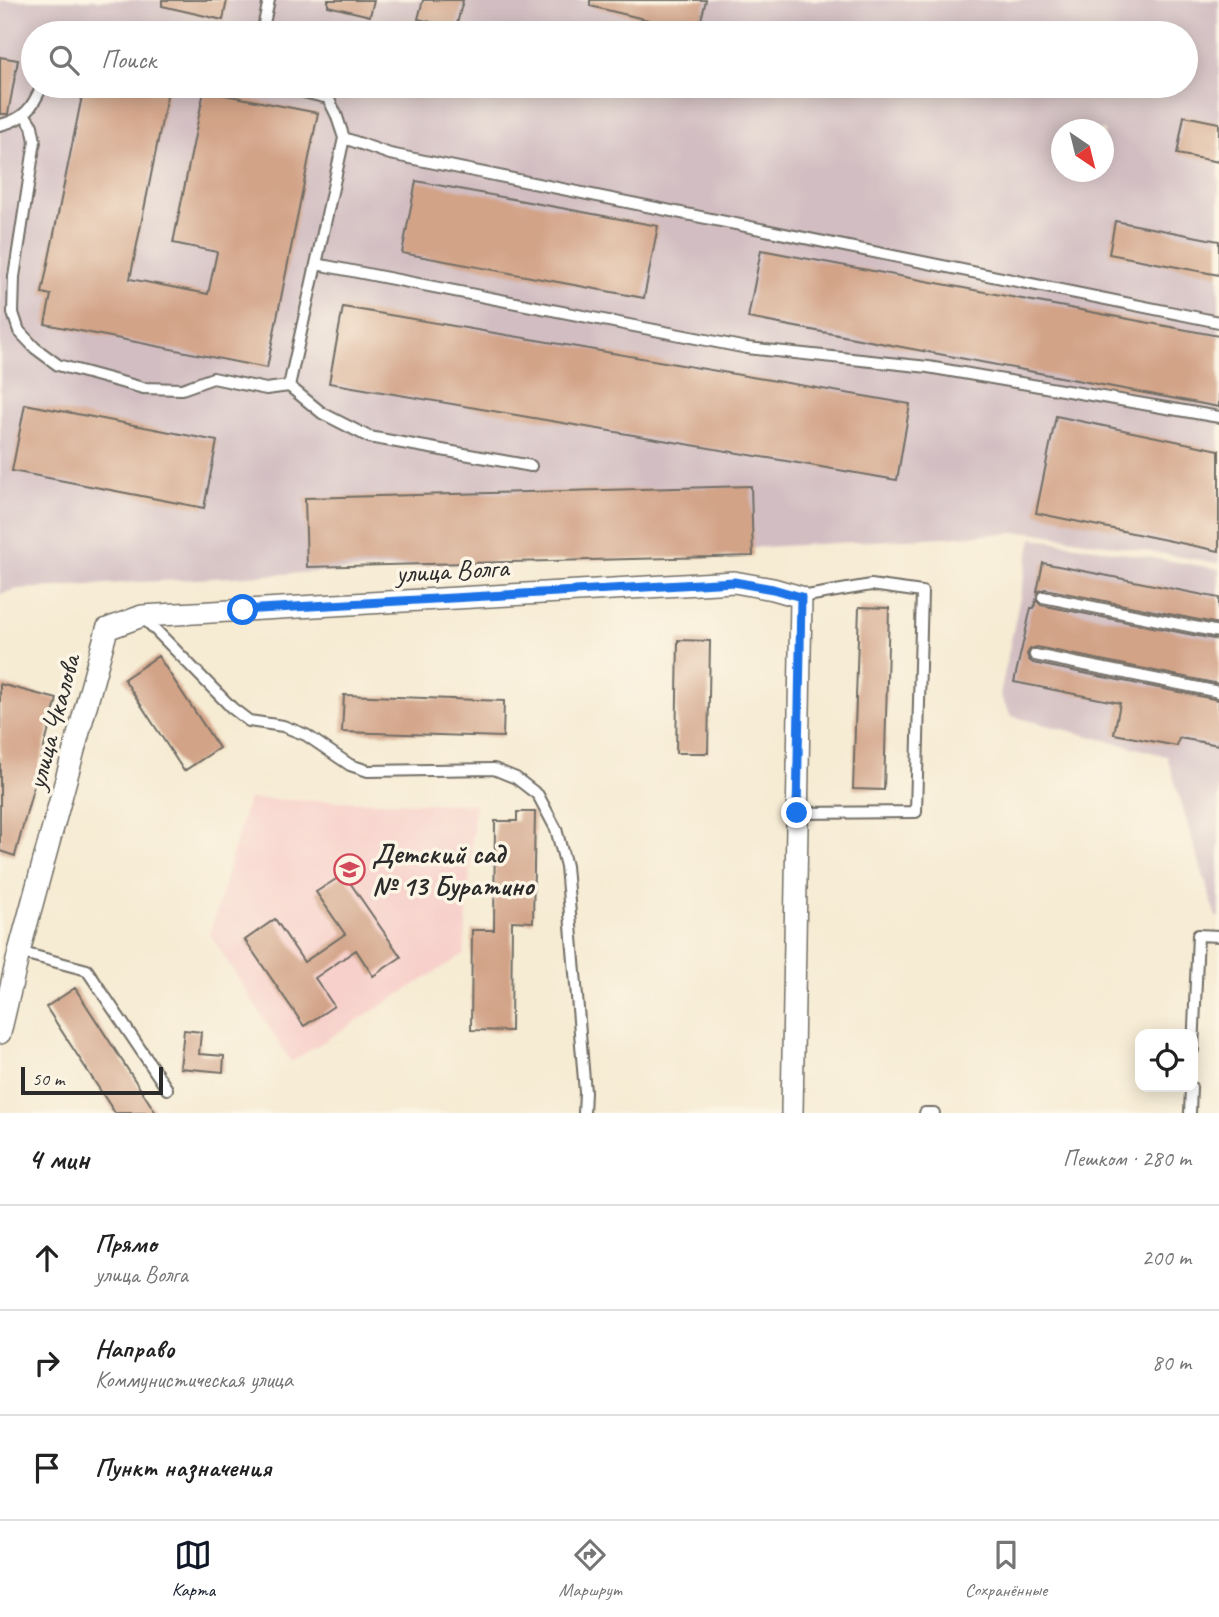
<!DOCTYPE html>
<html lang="ru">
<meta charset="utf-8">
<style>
body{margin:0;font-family:Caveat,sans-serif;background:#f2f2f2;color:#222}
.controls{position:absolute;right:21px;bottom:21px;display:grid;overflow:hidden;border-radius:14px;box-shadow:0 4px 18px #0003}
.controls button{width:63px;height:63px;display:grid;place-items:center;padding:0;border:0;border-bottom:2px solid #e0e0e0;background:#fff;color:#222;font:35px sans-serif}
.compass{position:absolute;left:1051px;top:119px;width:63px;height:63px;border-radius:50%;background:#fff;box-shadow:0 4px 18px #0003;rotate:145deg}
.scale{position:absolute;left:21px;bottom:18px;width:142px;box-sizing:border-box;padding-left:7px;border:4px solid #2b2b2b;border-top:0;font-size:19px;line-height:24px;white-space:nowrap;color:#2b2b2b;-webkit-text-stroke:5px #fcf5e5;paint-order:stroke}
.stop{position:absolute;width:21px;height:21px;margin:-16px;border:5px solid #1a73e8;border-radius:50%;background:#fff}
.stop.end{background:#1a73e8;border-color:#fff;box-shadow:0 2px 7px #0008}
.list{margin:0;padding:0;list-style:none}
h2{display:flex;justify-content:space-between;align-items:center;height:91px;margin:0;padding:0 28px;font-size:30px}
h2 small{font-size:23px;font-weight:400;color:#767676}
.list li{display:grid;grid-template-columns:46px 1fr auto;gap:21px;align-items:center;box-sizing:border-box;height:105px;padding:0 28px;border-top:2px solid #e0e0e0}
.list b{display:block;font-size:26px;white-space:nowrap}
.list p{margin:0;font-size:23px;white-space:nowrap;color:#767676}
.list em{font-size:23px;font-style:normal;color:#767676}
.icon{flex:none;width:38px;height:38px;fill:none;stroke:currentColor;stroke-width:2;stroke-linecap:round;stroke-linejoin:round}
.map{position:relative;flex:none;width:1219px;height:1113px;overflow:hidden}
.search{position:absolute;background:#fff;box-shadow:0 4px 18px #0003;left:21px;right:21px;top:21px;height:77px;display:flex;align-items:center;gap:18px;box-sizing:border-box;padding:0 24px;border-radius:38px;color:#767676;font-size:26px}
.sheet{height:406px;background:#fff}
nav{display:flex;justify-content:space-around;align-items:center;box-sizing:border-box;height:98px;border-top:2px solid #e0e0e0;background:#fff;font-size:19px;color:#767676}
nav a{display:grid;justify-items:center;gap:4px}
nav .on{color:#111827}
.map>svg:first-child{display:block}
.built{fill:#f7d0cb}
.industrial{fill:#d2bec2;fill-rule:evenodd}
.building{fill:#d2a387}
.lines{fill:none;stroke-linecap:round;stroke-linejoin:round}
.lane-casing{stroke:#726e66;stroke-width:14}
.street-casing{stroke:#726e66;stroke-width:24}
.lane{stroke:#fff;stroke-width:10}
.street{stroke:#fff;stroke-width:21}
.route{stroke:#1a73e8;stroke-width:9}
.labels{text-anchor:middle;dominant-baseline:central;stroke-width:7;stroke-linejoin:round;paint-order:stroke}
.street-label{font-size:28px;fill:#2b2b2b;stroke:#fcf5e5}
.poi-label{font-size:28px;font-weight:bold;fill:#2b2b2b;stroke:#fcf5e5;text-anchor:start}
</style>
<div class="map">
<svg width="1219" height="1113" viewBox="0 0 1219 1113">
<rect width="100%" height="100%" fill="#fcf5e5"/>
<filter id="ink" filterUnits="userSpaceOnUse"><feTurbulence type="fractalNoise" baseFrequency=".0143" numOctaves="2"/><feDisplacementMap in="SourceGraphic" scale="14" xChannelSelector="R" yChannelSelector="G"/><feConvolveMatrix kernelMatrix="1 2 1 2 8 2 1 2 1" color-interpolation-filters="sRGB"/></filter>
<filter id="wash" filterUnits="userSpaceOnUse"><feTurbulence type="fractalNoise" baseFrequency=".00686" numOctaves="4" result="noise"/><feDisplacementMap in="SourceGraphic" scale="28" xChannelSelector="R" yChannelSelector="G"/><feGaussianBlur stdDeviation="1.57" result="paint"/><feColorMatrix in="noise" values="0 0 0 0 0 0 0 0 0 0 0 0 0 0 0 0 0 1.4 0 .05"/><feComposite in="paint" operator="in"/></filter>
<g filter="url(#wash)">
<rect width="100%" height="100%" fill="#f6ebd3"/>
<path class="built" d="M248,799l227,5 -11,150 -173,108 -81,-128z"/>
<path class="industrial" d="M0,0h1219v563l-188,-31 -1012,57 -19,5zM33,33h1153v53h-1153zM1062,130h42v42h-42z
M1032,538l187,31v348h-3l-49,-161 -156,-40 -11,-21z"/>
<g id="blocks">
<path class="building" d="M162,0h65l-4,20 -61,-14z
M328,0h46l-4,16 -42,-10z
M423,0h40l-7,28 -38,-9z
M590,0h116l-8,32 -108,-26z
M0,57l18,3 -10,54h-8z
M84,86h85l-39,193 78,15 9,-42 -44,-9 31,-152 114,22 -51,255 -222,-44 6,-29 -9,-2z
M1184,116l35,7v39l-42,-8z
M416,181l242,45 -14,72 -242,-45z
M1115,221l104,20v34l-110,-21z
M761,250l458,86v71l-471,-89z
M343,307l567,97 -13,76 -568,-97z
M25,404l192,37 -13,67 -192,-37z
M1056,416l163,34v101l-183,-38z
M751,486l2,70 -446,11 -2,-69z
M1043,563l176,35v26l-174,-35 -8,3z
M1036,600l5,5 178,35v44l-182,-37 -7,2 -3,5 2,6 4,3 186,37v45l-40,-7 -2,8 -63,-12 6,-31 -106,-21 17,-74h3z
M859,607l30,1 -5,182 -31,-1z
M678,640l32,1 -2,112h-32z
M158,656l61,92 -35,23 -60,-92z
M0,684l57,15 -42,157 -15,-5z
M344,695l160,6 -1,36 -161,-5z
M517,812h18l-2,110 -21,-1 -1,110 -40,-1 1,-100h22l1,-109h22z
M344,874l57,83 -28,19 -17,-26 -41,28 19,28 -30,20 -59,-86 30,-21 29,43 41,-28 -29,-42z
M75,988l81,125h-41l-69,-106z
M184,1030l17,2 -2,22 25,2 -1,16 -43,-4z"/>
</g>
</g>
<g filter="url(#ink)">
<use href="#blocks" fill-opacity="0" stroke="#726e66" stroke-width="2"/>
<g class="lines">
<defs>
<path id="lane" d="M262,33l7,-33
M278,86l50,12 8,16 8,24 46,16 829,168
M24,114l8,12 3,15 -21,136 -1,36 6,18 16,17 23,17 85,23 39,1 31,-11 53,11 23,-3 55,-248
M0,125c25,-6 32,-17 42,-39
M316,264l431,84 181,19 291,50
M289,386l33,27 47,24 162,29
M1043,597l176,35
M142,616l90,92 17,13 34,5 23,9 44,30 18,6 126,-2 22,9 22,17 18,34 10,37 19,226 -1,21
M1035,655l184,37
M797,813l119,-1 6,-220 -51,-7 -70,12
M19,952l68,18 80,119
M1193,1050l5,-115 21,1
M925,1113h9
M1190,1113l1,-26"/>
<path id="street" d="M0,1033l19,-81 88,-323 35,-13 592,-34 39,7 28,8 -9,516"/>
</defs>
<use href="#lane" class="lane-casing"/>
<use href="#street" class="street-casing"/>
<use href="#lane" class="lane"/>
<use href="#street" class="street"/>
</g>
</g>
<g class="lines" filter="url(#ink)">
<path class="route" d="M243,610l491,-28 39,7 28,8 -4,216"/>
</g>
<defs>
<symbol id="school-ring" viewBox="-11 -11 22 22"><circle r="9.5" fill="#fcf5e5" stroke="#d1495b" stroke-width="1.5"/><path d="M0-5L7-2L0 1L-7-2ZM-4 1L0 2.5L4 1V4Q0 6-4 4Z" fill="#d1495b"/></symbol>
</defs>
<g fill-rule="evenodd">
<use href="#school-ring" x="332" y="852" width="35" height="35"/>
</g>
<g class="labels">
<g class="street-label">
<text transform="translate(452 570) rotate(-3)">улица Волга</text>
<text transform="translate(53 722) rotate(-75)">улица Чкалова</text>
</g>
<g class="poi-label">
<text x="372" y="853">Детский сад<tspan x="372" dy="32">№ 13 Буратино</tspan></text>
</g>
</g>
</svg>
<div class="controls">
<button><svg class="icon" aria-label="locate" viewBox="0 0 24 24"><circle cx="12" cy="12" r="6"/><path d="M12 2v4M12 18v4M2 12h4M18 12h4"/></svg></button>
</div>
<svg class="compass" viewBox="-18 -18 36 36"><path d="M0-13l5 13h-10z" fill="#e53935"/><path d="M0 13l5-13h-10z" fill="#767676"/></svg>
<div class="scale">50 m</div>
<div class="stop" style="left:243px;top:610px"></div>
<div class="stop end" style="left:797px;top:813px"></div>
<div class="search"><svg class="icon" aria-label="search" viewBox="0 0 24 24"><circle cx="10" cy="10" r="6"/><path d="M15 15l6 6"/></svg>Поиск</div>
</div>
<section class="sheet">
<h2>4 мин<small>Пешком · 280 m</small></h2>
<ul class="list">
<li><svg class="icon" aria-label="ahead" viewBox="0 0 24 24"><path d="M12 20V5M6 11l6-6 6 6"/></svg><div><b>Прямо</b><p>улица Волга</p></div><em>200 m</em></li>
<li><svg class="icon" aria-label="right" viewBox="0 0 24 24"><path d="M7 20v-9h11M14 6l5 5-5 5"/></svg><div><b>Направо</b><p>Коммунистическая улица</p></div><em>80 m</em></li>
<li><svg class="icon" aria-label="arrive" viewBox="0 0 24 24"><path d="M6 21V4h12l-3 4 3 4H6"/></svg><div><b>Пункт назначения</b></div></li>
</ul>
</section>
<nav>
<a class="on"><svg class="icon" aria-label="map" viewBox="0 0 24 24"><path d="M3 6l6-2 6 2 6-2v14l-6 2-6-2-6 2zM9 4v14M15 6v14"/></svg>Карта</a>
<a><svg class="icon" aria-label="directions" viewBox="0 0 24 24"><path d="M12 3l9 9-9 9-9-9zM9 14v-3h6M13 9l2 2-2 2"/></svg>Маршрут</a>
<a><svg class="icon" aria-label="saved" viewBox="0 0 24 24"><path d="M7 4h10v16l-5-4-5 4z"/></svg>Сохранённые</a>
</nav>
